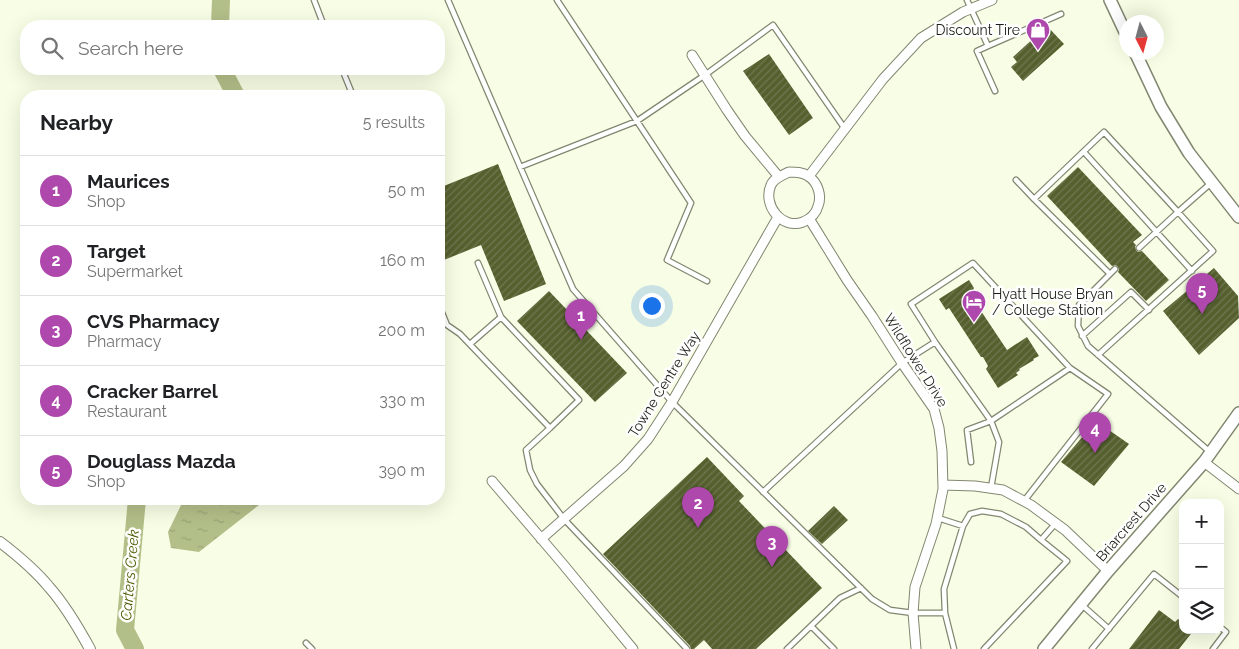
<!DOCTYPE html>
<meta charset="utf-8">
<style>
body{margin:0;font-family:Raleway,sans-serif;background:#f2f2f2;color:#202124}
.controls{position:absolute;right:15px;bottom:15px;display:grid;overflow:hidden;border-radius:10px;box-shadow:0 5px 20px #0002}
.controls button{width:45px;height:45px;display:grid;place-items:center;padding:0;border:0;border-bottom:1px solid #e0e0e0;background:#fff;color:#202124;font:25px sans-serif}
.compass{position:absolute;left:1119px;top:15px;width:45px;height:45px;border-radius:50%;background:#fff;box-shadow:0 5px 20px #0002;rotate:174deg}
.you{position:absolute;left:651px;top:305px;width:18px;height:18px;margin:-12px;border:4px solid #fff;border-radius:50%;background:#1a73e8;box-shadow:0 0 0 8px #1a73e833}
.badge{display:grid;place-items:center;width:32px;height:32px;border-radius:50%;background:#ae48ac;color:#fff;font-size:16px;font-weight:700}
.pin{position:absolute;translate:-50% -41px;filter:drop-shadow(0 1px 2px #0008)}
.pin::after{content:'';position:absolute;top:26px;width:18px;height:15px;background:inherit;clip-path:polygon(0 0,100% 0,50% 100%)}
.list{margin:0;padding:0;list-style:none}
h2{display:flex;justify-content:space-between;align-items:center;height:65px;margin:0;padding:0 20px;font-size:21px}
h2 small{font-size:16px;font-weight:400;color:#757577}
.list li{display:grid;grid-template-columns:32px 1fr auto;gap:15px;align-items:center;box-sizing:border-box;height:70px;padding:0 20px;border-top:1px solid #e0e0e0}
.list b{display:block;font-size:19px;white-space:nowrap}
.list p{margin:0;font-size:16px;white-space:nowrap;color:#757577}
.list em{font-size:16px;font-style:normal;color:#757577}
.icon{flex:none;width:28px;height:28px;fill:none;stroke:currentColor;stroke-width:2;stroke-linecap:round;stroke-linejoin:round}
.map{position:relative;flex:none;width:1239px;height:649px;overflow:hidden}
.search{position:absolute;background:#fff;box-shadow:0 5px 20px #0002;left:20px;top:20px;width:425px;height:55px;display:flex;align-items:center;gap:12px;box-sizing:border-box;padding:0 18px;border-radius:20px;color:#757577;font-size:19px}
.panel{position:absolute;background:#fff;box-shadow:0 5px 20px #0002;left:20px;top:90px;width:425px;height:415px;border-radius:20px}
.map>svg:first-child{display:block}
.water{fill:url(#water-ripples)}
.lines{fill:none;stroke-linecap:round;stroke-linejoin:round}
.river{stroke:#b3bf89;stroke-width:18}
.building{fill:url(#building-hatch)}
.service-casing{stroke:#818770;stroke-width:7}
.minor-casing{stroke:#818770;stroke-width:11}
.tertiary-casing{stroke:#818770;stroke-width:12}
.secondary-casing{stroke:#818770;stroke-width:14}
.service{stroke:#fff;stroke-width:4.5}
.minor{stroke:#fff;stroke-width:9}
.tertiary{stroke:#fff;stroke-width:10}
.secondary{stroke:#fff;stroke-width:11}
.labels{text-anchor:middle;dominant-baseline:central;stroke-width:5;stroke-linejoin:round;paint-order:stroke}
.poi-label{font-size:14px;fill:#1c1e15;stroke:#fff;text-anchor:end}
.street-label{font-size:14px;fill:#1c1e15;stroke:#fff}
.water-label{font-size:15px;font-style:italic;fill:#515d04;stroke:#fff}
</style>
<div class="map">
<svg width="1239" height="649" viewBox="0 0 1239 649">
<defs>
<pattern id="water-ripples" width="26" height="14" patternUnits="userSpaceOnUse" patternTransform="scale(1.25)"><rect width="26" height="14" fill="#b3bf89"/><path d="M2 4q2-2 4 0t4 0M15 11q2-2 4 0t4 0" fill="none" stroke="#99a475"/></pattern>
<pattern id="building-hatch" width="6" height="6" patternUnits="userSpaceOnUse" patternTransform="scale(1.25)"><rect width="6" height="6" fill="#56602e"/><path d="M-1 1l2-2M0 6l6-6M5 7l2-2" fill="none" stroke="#6f7751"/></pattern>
</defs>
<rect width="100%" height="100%" fill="#f8fee5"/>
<path class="water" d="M184,499h101l-26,6 -60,47 -28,-4 -3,-16z"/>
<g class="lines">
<path class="river" d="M220,26l1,-26
M222,69l14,27
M135,649l-10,-19 12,-131"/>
</g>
<path class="building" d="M1047,26l17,18 -41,37 -12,-14 6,-5 -4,-5z
M769,54l44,64 -24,17 -46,-64z
M498,164l48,120 -42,17 -23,-56 -42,17v-74z
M1078,167l64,68 -9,7 3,3 -1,2 1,3 2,2 4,-1 27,29 -23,21 -28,-29 1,-2 -1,-3 -2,-2 -4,1 -65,-70z
M1214,268l24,28 1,22 -40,37 -36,-44z
M969,280l5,8 -1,2 3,3 -5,3 36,54 20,-13 12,19 -6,3 1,1 -15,9 1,1 -4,3 2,2 -20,13 -12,-19 2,-3 -5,-9h-2l-32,-49 -3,2 -7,-11z
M549,291l78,82 -32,29 -78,-81z
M1096,421l33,23 -35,42 -33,-24z
M707,457l37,39 -5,5 83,87 -66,61h-44l-8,-9 -10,9h-3l-1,-3 -87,-92z
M834,506l14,14 -26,24 -14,-13z
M1159,610l16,12 3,-3 5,4v7h11l-15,19h-50z"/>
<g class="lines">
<defs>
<path id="service" d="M314,0l10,26
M448,0l125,289 99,113 200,197 18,11 23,3h32l9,36
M557,0l134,203 -24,57 40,21
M967,0l21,46 -11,5 18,40
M988,46l73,-32
M342,69l11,27
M1084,152l108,119
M520,167l117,-46 68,-46 68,-50 72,104
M1016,180l18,19
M478,263l23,54 78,83 -29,28
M1115,269l-36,36 -1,21 10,20 122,106
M1110,274l-76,-75 70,-67 74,80 33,-29
M439,305l8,20 13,9 90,94 -24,22 4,20 7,14 27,35 123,130
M1082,336l49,-44 18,18
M935,342l-24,-38 62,-41 97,105
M470,344l31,-27
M1098,355l115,-104 -35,-39 -39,36
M991,488l8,-46 -8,-21 79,-53 38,26 -84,107
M763,492l139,-129 33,-21 56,79 -24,9 4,32
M938,518l25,8 7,-12 12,-3 19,3 25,13 15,13
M1082,605l27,24
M945,613l-1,-24 19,-63
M811,626l23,23
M306,643l6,6
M787,649l53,-51 21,-10
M984,649l83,-88 -26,-21 14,-16
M1092,649l62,-75 29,23
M1213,649l13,-17 -6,-5"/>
<path id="minor" d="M692,55l35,55 18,26 34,41
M789,172c7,0 13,0 19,4 10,6 14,20 10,30 -2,8 -8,13 -15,16 -21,8 -41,-17 -32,-37 3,-7 12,-10 18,-13z
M809,176l74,-97 38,-41 42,-26 29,-12
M810,220l37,60 25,36 30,47 32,46 5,19 3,23 1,38 -7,35 -21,63 -2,26 3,36
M1204,462l35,27
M492,481l70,82 71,86
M943,485l32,1 28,4 28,15 34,25 43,41
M541,539l83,-73 24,-27 24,-37 106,-185"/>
<path id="tertiary" d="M0,542c17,13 35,28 49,45 16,18 29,40 41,62"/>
<path id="secondary" d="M1110,0l16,34
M1135,52l26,55 28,46 50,64
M1044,649l64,-78 96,-109 35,-49"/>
</defs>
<use href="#service" class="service-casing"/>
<use href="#minor" class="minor-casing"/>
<use href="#tertiary" class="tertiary-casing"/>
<use href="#secondary" class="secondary-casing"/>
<use href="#service" class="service"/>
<use href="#minor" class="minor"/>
<use href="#tertiary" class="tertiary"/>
<use href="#secondary" class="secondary"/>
</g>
<defs>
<symbol id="shop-pin" viewBox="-11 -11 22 30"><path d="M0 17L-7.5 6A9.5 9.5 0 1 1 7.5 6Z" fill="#ae48ac" stroke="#fff"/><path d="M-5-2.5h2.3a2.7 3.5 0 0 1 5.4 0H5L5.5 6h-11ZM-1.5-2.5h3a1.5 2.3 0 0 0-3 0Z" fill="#fff"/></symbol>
<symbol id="hotel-pin" viewBox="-11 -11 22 30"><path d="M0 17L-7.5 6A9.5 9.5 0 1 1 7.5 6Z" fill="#ae48ac" stroke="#fff"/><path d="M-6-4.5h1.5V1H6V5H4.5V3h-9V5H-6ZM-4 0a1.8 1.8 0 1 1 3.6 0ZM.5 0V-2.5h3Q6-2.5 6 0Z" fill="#fff"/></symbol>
</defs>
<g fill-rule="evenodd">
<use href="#shop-pin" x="1024" y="16" width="28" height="38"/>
<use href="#hotel-pin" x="960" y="288" width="28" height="38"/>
</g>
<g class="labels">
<g class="poi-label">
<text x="1020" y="30">Discount Tire</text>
<text x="992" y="294" text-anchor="start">Hyatt House Bryan<tspan x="992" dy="16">/ College Station</tspan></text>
</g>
<g class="street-label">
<text transform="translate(916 360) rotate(58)">Wildflower Drive</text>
<text transform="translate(664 384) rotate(-58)">Towne Centre Way</text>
<text transform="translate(1131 522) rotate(-49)">Briarcrest Drive</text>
</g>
<g class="water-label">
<text transform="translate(130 575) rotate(-85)">Carters Creek</text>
</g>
</g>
</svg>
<div class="controls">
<button>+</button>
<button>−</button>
<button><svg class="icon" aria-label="layers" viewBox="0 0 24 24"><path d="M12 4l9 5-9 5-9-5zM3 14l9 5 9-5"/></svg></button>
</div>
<svg class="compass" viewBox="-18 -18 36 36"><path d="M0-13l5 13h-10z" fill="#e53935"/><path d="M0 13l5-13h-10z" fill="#757577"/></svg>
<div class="you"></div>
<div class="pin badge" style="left:581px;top:340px">1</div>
<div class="pin badge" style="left:698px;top:528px">2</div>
<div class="pin badge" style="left:772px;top:567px">3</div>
<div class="pin badge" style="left:1095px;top:453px">4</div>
<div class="pin badge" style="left:1202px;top:314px">5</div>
<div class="search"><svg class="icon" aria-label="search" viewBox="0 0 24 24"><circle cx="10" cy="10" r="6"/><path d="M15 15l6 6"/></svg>Search here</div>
<section class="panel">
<h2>Nearby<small>5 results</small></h2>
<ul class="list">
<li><span class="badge">1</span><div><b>Maurices</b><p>Shop</p></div><em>50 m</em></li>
<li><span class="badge">2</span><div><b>Target</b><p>Supermarket</p></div><em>160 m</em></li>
<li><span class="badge">3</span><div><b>CVS Pharmacy</b><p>Pharmacy</p></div><em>200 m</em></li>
<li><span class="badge">4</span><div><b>Cracker Barrel</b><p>Restaurant</p></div><em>330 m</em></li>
<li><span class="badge">5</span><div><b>Douglass Mazda</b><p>Shop</p></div><em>390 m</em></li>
</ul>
</section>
</div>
